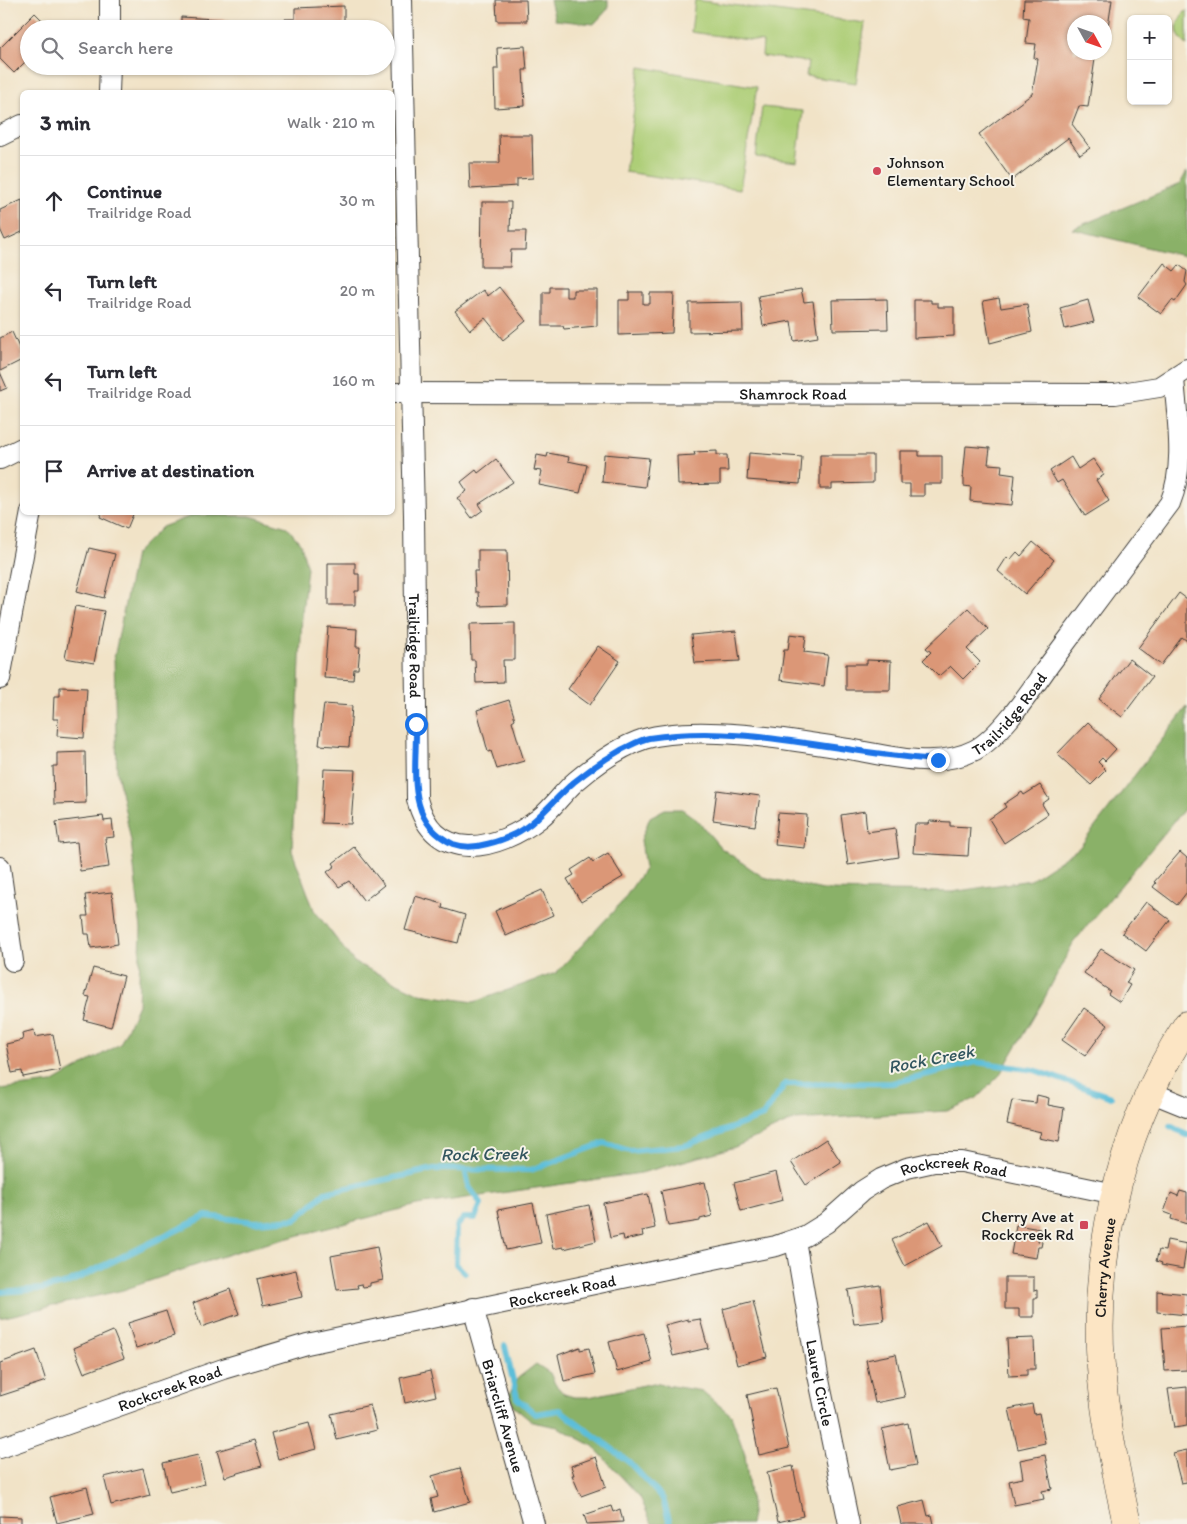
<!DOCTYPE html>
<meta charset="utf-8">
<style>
body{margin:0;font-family:Itim,sans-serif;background:#f7f7f7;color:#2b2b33}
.controls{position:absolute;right:15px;top:15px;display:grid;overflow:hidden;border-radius:8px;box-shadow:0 1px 4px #0004}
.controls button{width:45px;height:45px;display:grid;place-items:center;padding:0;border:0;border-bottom:1px solid #e1e1e2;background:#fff;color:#2b2b33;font:25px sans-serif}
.compass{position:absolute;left:1067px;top:15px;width:45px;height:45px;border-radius:50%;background:#fff;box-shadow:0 1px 4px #0004;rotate:130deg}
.stop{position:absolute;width:15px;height:15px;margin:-11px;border:4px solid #1a73e8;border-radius:50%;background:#fff}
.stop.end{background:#1a73e8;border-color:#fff;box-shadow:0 1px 5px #0008}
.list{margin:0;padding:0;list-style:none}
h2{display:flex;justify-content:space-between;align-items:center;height:65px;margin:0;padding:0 20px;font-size:21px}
h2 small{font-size:16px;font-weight:400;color:#7c7c81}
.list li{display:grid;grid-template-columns:32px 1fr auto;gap:15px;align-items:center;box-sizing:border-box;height:90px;padding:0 20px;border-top:1px solid #e1e1e2}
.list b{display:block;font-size:19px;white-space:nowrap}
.list p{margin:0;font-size:16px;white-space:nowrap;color:#7c7c81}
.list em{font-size:16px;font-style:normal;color:#7c7c81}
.icon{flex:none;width:28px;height:28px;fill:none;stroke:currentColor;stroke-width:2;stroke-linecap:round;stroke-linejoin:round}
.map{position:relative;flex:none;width:1187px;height:1524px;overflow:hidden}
.search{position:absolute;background:#fff;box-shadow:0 1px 4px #0004;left:20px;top:20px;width:375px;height:55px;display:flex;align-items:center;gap:12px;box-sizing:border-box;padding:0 18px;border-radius:28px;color:#7c7c81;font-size:19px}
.panel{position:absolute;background:#fff;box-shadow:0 1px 4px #0004;left:20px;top:90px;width:375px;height:425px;border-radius:8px}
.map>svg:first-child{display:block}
.green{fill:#adce77;stroke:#64754a}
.forest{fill:#8ab168;stroke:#536642}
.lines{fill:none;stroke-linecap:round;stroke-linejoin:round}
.stream{stroke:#5bbed9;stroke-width:6}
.building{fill:#db9777}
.street-casing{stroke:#3c3a36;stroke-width:22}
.secondary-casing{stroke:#3c3a36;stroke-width:29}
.street{stroke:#fff;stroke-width:20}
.secondary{stroke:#fce5c4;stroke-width:28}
.route{stroke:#1a73e8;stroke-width:6}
.poi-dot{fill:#d1495b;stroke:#f7f3e8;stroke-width:2}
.labels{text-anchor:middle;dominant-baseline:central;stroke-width:4;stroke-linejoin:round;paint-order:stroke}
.poi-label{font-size:16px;fill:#1c1c1c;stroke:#f7f3e8;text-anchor:start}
.street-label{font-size:16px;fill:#1c1c1c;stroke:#f7f3e8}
.water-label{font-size:18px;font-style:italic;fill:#32555e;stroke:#f7f3e8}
</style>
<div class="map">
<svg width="1187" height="1524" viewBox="0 0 1187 1524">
<rect width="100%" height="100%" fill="#f7f3e8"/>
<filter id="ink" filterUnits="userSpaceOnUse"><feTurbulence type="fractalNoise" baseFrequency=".02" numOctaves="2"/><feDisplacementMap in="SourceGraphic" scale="10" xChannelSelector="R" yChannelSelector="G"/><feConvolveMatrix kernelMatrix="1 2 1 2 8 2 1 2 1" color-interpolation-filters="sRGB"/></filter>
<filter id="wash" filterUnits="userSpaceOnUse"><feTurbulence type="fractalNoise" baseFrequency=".0096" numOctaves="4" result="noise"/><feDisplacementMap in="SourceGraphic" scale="20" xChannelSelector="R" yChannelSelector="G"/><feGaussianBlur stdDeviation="1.12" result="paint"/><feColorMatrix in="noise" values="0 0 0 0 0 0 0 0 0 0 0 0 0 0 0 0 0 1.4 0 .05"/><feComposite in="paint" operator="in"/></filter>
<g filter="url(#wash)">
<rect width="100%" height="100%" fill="#f1e3c7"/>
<path class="green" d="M695,0l170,23 -9,60 -50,-7 2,-14 -46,-6 1,-14 -72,-10z
M1187,10v35c-14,-11 -12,-24 0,-35z
M640,67l117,20 -17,102 -115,-17z
M762,107l41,4 -6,51 -41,-5z"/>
<path class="forest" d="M550,0h58v9l-14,15 -39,-4z
M1187,171v86l-115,-28 108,-45z
M194,515l56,1 37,11 14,17 6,24 -5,45 -10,238 22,59 40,52 66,32 54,8 82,-29 66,-71 23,-34 -4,-28 9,-23 15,-8h17l15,11 24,28 42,29 60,13 129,2 79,-12 48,-32 108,-141v99l-114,137 -31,60 -43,73 -22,22 -30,13 -153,9 -59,27 -94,26 -224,32 -179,46 -115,39 -123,28v-229l52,-6 68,-39 18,-39 3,-76 -10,-88 -14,-70 -3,-113 21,-104 27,-27z
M536,1364l14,9 5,11 9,10 10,3h15l64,-14 49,8 29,24 14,40 7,58 -2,11h-98l-12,-27 -47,-51 -35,-19 -26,-5 -18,-15 -5,-12 9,-17z"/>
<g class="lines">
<path class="stream" d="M1170,1126l17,9
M465,1169l4,18 12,17 -6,14h-11l-7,8 -1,38 9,9
M0,1292l42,-3 26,-6 138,-67 49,6 41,-3 29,-26 109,-24 97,1 73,-27 26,8 54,-5 79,-30 22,-32 107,-1 84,-21 58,8 77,27
M505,1346l12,52 18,16 25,-4 69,52 34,37 7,25"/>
</g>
<g id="blocks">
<path class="building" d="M496,0h30l1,21h-30z
M1024,0h88l-6,40 -2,-18h-30v30h22l-8,55 -9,-1 -7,18 18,24 -10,7 -12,-17 -56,42 -33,-46 53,-40 6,-35 -4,-1 2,-14 -10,-1 3,-25 -6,-1z
M344,6v23h-58l-1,-10h10v-11z
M35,13l16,16h-22v29l-15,15 -14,-14v-11z
M181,17l49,3 -1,9h-48z
M525,46l2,24h-4l2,36 -30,2 -1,-39h4l-1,-21z
M499,135h33l1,43 -16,1v7l-47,3 -1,-26h31z
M22,200v32l-17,8 -5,-11v-19z
M482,202h29l-1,29h16l-1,19h-14l-1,17h-29z
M1164,263l10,8 5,-6 8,6 -2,11 2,3 -12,17 -3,-2 -11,14 -23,-17z
M499,287l27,34 -23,19 -18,-22 -15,12 -15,-19 28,-21 5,6z
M550,287h16v10h7v-7h24v36l-33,3 -1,-3h-20v-34h7z
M801,289l3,13 9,-1 5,36 -24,4 -3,-20 -28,5 -5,-30z
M629,292h14v12h7v-11h24l-2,40 -53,2v-35h10z
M999,298l2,10 26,-4 5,28 -42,11 -7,-42z
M887,299l1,30 -55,1 -1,-30z
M914,300h17v3h7v4h16v29l-40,2z
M1088,300l6,22 -29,7 -5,-21z
M742,302l1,29 -54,1v-29z
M12,332l10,22v6l-22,11v-33z
M0,372l7,16 -7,3z
M966,446l24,2 -2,16 14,1 -1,8 14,2 -3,30 -42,-4 1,-14 -7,-1v-8h-1z
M717,451v4h10l1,16h-8v13l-42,1 -1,-29 18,-1 -1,-3z
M900,451h19v5h23v28h-18v12h-14v-12h-10z
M548,453l21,4 -1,4 19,4 -7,28 -41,-8 3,-14 -8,-1 3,-15 10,2z
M749,453l53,4 -2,27 -53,-4z
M604,454l45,4 -4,29 -43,-5z
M820,455h53v28l-41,1v5h-12z
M1071,457l7,12 15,-10 11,16 -8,5 13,21 -24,15 -23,-36 -5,3 -7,-12z
M496,459l17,23 -34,22 4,6 -11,8 -15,-20 10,-7 -6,-9 15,-12 2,3z
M102,512h32l-7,17 -27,-12z
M1033,542l21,18 -29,34 -27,-23 9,-14 3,3 7,-8 4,4z
M89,548l26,6 -11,44 -27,-7z
M478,550h29l1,55 -29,1 -1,-14h-3l-1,-21h4z
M328,563h27v11h4v17h-4v14h-27z
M1179,593l8,6v42l-5,-4 -21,28 -23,-17z
M75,606l29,5 -10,52 -29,-5z
M968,608l20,21 -21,20 13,13 -17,17 -13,-13 -11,10 -16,-16 8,-8 -5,-4z
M515,623v37h-12l1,22 -28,1 -1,-23h-4l-1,-36z
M328,627l29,2 -1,18h4l-2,22h-4l-1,11 -29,-2z
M736,631l4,30 -45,2 -4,-28z
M790,634l16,2 -2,16 24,3 -4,31 -44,-6 4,-30h4z
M598,646l22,15 -30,44 -22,-16z
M1129,659l23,18 -30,40 -23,-18z
M867,660l24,1 -1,29h-44v-26h21z
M60,687l27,1 -3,50 -27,-2 1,-17h-5l1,-23h6z
M509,700l6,19 -3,2 12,40 -27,8 -6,-18 -3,1 -11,-42z
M324,704l28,2 -3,41 -30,-2z
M1088,722l28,27 -11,12 -3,-3 -4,4 8,8 -15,15 -34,-31z
M85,752l1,51 -32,1 -1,-38h4v-13z
M324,769l31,1 -4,54 -30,-1z
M1040,785l9,14 -7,5 6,10 -44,29 -15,-24 17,-12 -2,-3 18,-12 2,3z
M717,790l43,6 -5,30 -42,-6z
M865,811l2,21 28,-4 4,29 -51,8 -7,-50z
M778,813l29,2 -2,33 -30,-3z
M103,816l1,5 8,-1 2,17 -9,1 4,29 -29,4 -3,-29 -18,2 -3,-22z
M930,821l20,1v4l20,1 -2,29 -55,-3 2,-29h14z
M354,847l30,38 -20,16 -15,-20 -10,6 -12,-15 8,-6 -2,-3z
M1180,852l7,6v34l-10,13 -24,-18 3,-4 -2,-1z
M608,853l15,24 -42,25 -14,-23 7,-4 -3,-5 19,-12 3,4z
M542,890l11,25 -47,21 -11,-25z
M112,892l6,52 -27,4 -2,-14h-4l-2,-18h5l-3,-21z
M415,896l28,8 -1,4 23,7 -7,28 -53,-13z
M1146,902l24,18 -24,31 -24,-18z
M1101,949l33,21 -8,13 4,2 -10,17 -12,-8 2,-3 -26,-18z
M93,968l31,8 -13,51 -27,-7 6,-23 -5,-1z
M1084,1008l24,17 -23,31 -23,-16z
M34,1030l1,7 18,-3 7,36 -37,7 -1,-6 -10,2 -6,-29 17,-4 -1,-7z
M1037,1095l12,3 -1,7 16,3 -5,34 -20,-4 2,-6 -34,-8 5,-24 24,3z
M826,1139l15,23 -35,23 -15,-23z
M776,1172l7,28 -42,11 -7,-28z
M705,1182l7,34 -12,3v2l-32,5 -7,-35z
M1180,1191l7,2v31l-16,-5 1,-4 -8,-3 7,-19 7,3z
M648,1194l7,34 -13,3 1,5 -19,4 -1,-5 -13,3 -7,-35z
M533,1203l8,40 -35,7 -8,-40z
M589,1205l7,36 -32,8 -1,-2 -10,2 -7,-35z
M929,1221l13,25 -37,20 -13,-26z
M1016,1225l24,4 -2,12 4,1 -1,5h-3l-2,11 -25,-4z
M1167,1240l20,4 -4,25 -22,-4 1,-2 -6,-2 3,-11 6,1z
M377,1247l6,33 -13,3v3l-7,1 -1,-3 -5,1 1,3 -21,2 -6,-34z
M296,1270l6,27 -39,9 -6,-27z
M1005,1277h29v14l3,-1v8h-3v19h-15v-8h-14z
M880,1285l4,36 -30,3 -6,-34z
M230,1289l9,25 -38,13 -8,-24z
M1157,1291l30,3v21l-30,-3z
M753,1301l14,56 -30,8 -14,-56z
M166,1311l8,25 -38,12 -8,-25z
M688,1319v2l12,-2 8,29 -35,8 -8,-31z
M1187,1326v44l-22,1 -3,-43z
M113,1331l11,27 -40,15 -10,-25z
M644,1333l8,29 -35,10 -8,-30z
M1034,1338l1,31h-8v6l-18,1 -2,-37z
M580,1347v3l9,-2 6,26 -31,7 -6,-26z
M36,1350l10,31 -46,15v-33z
M896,1354l9,43 -30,6 -9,-43z
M430,1371l6,25 -31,7 -5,-25z
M1187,1387v39l-13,2 -6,-39z
M776,1388l13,60 -30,7 -12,-60z
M1032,1404l2,10 5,-1 6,30 -27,6 -9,-40z
M370,1405l7,25 -40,10 -6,-26z
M309,1423l7,26 -38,10 -7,-26z
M908,1423l8,42 -26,5 -8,-41z
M254,1440l8,26 -37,11 -8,-26z
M1187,1450v32l-6,1 -8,-30z
M198,1455l7,29 -35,8 -7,-29z
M1045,1455l7,34 -10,2 2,8 -30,6 -5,-24 14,-3 -3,-18z
M596,1457l10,30 -25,9 -9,-21h2l-3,-9z
M793,1466l10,50 -25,6 -11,-50z
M143,1468l7,27 -39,10 -7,-28z
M460,1468l10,34 -36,10 -3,-13 7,-2 -6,-21z
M87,1487l7,27 -37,9 -7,-26z
M924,1500l4,16 4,-1 2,9h-33l-4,-17z
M611,1506l2,6 7,-3 3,13 -36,2 -3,-9z
M0,1516l21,1v7h-21z"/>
</g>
</g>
<g filter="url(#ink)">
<use href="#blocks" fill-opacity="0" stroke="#3c3a36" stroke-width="1"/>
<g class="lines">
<defs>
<g id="street">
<path d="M110,0v29"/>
<path id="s1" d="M402,0l12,515 3,284c17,67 80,52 123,19 14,-11 23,-26 36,-37 20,-17 43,-34 68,-42 55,-16 154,2 211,11 38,7 83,19 120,0 26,-14 56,-60 74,-85 40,-54 81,-108 121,-162 16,-38 7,-84 4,-124"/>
<path d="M109,92l1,-26"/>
<path d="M0,136l22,-11"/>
<path id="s2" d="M392,393l723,1 44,-7 28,-18"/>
<path d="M0,459l22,-11"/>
<path d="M0,679l31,-167"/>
<path d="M0,867l13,94"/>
<path d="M1150,1092l37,15"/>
<path id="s3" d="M795,1240l23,135 31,149"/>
<path id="s4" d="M473,1308l61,216"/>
<path id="s5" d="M0,1448l223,-79 84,-25 469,-98 29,-10 21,-13 36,-32 19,-12 26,-11 27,-6h28l153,32"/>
</g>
<g id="secondary">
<path id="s6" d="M1127,1524c-9,-42 -18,-84 -23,-126 -16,-129 12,-263 83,-373"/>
</g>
</defs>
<use href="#street" class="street-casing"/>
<use href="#secondary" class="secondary-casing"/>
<use href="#street" class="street"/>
<use href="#secondary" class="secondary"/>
</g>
</g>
<g class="lines" filter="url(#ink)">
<path class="route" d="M416,724c1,45 -12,97 37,120 11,4 23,3 34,0 46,-11 55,-34 87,-62 15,-12 31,-23 47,-32 9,-4 18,-10 28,-12 96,-15 193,16 289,22"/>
</g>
<g class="poi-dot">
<circle cx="877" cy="171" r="5"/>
<rect x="1079" y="1220" width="10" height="10" rx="2.5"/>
</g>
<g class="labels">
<g class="poi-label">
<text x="887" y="162">Johnson<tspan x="887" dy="18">Elementary School</tspan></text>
<text x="1074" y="1216" text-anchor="end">Cherry Ave at<tspan x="1074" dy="18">Rockcreek Rd</tspan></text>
</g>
<g class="street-label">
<text stroke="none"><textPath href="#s2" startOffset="401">Shamrock Road</textPath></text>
<text stroke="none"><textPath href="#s1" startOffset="646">Trailridge Road</textPath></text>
<text stroke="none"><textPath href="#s1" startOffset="1470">Trailridge Road</textPath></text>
<text stroke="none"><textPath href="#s5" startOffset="1005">Rockcreek Road</textPath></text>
<text stroke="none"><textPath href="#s6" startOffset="259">Cherry Avenue</textPath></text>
<text stroke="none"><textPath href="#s5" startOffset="585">Rockcreek Road</textPath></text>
<text stroke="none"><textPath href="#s3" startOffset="145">Laurel Circle</textPath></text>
<text stroke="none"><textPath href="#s5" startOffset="180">Rockcreek Road</textPath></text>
<text stroke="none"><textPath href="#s4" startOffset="112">Briarcliff Avenue</textPath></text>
</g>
<g class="water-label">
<text transform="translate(931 1059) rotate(-11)">Rock Creek</text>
<text transform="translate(484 1154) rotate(-1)">Rock Creek</text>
</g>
</g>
</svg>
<div class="controls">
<button>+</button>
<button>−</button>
</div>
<svg class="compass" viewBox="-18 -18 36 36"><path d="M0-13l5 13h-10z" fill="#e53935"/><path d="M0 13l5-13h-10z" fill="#7c7c81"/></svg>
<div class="stop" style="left:416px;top:724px"></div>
<div class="stop end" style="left:938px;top:760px"></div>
<div class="search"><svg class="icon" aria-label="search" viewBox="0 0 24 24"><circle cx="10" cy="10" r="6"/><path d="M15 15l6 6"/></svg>Search here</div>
<section class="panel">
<h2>3 min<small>Walk · 210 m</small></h2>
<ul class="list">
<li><svg class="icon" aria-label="ahead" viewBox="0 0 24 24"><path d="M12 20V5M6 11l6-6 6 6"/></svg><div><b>Continue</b><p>Trailridge Road</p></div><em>30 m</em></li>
<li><svg class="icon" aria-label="left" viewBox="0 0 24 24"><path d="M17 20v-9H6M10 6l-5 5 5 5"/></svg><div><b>Turn left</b><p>Trailridge Road</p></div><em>20 m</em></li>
<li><svg class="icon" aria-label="left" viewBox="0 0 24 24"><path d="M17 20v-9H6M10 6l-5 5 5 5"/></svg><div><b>Turn left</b><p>Trailridge Road</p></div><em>160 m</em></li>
<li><svg class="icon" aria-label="arrive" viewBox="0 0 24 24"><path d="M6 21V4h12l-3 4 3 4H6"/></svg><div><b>Arrive at destination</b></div></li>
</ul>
</section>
</div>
